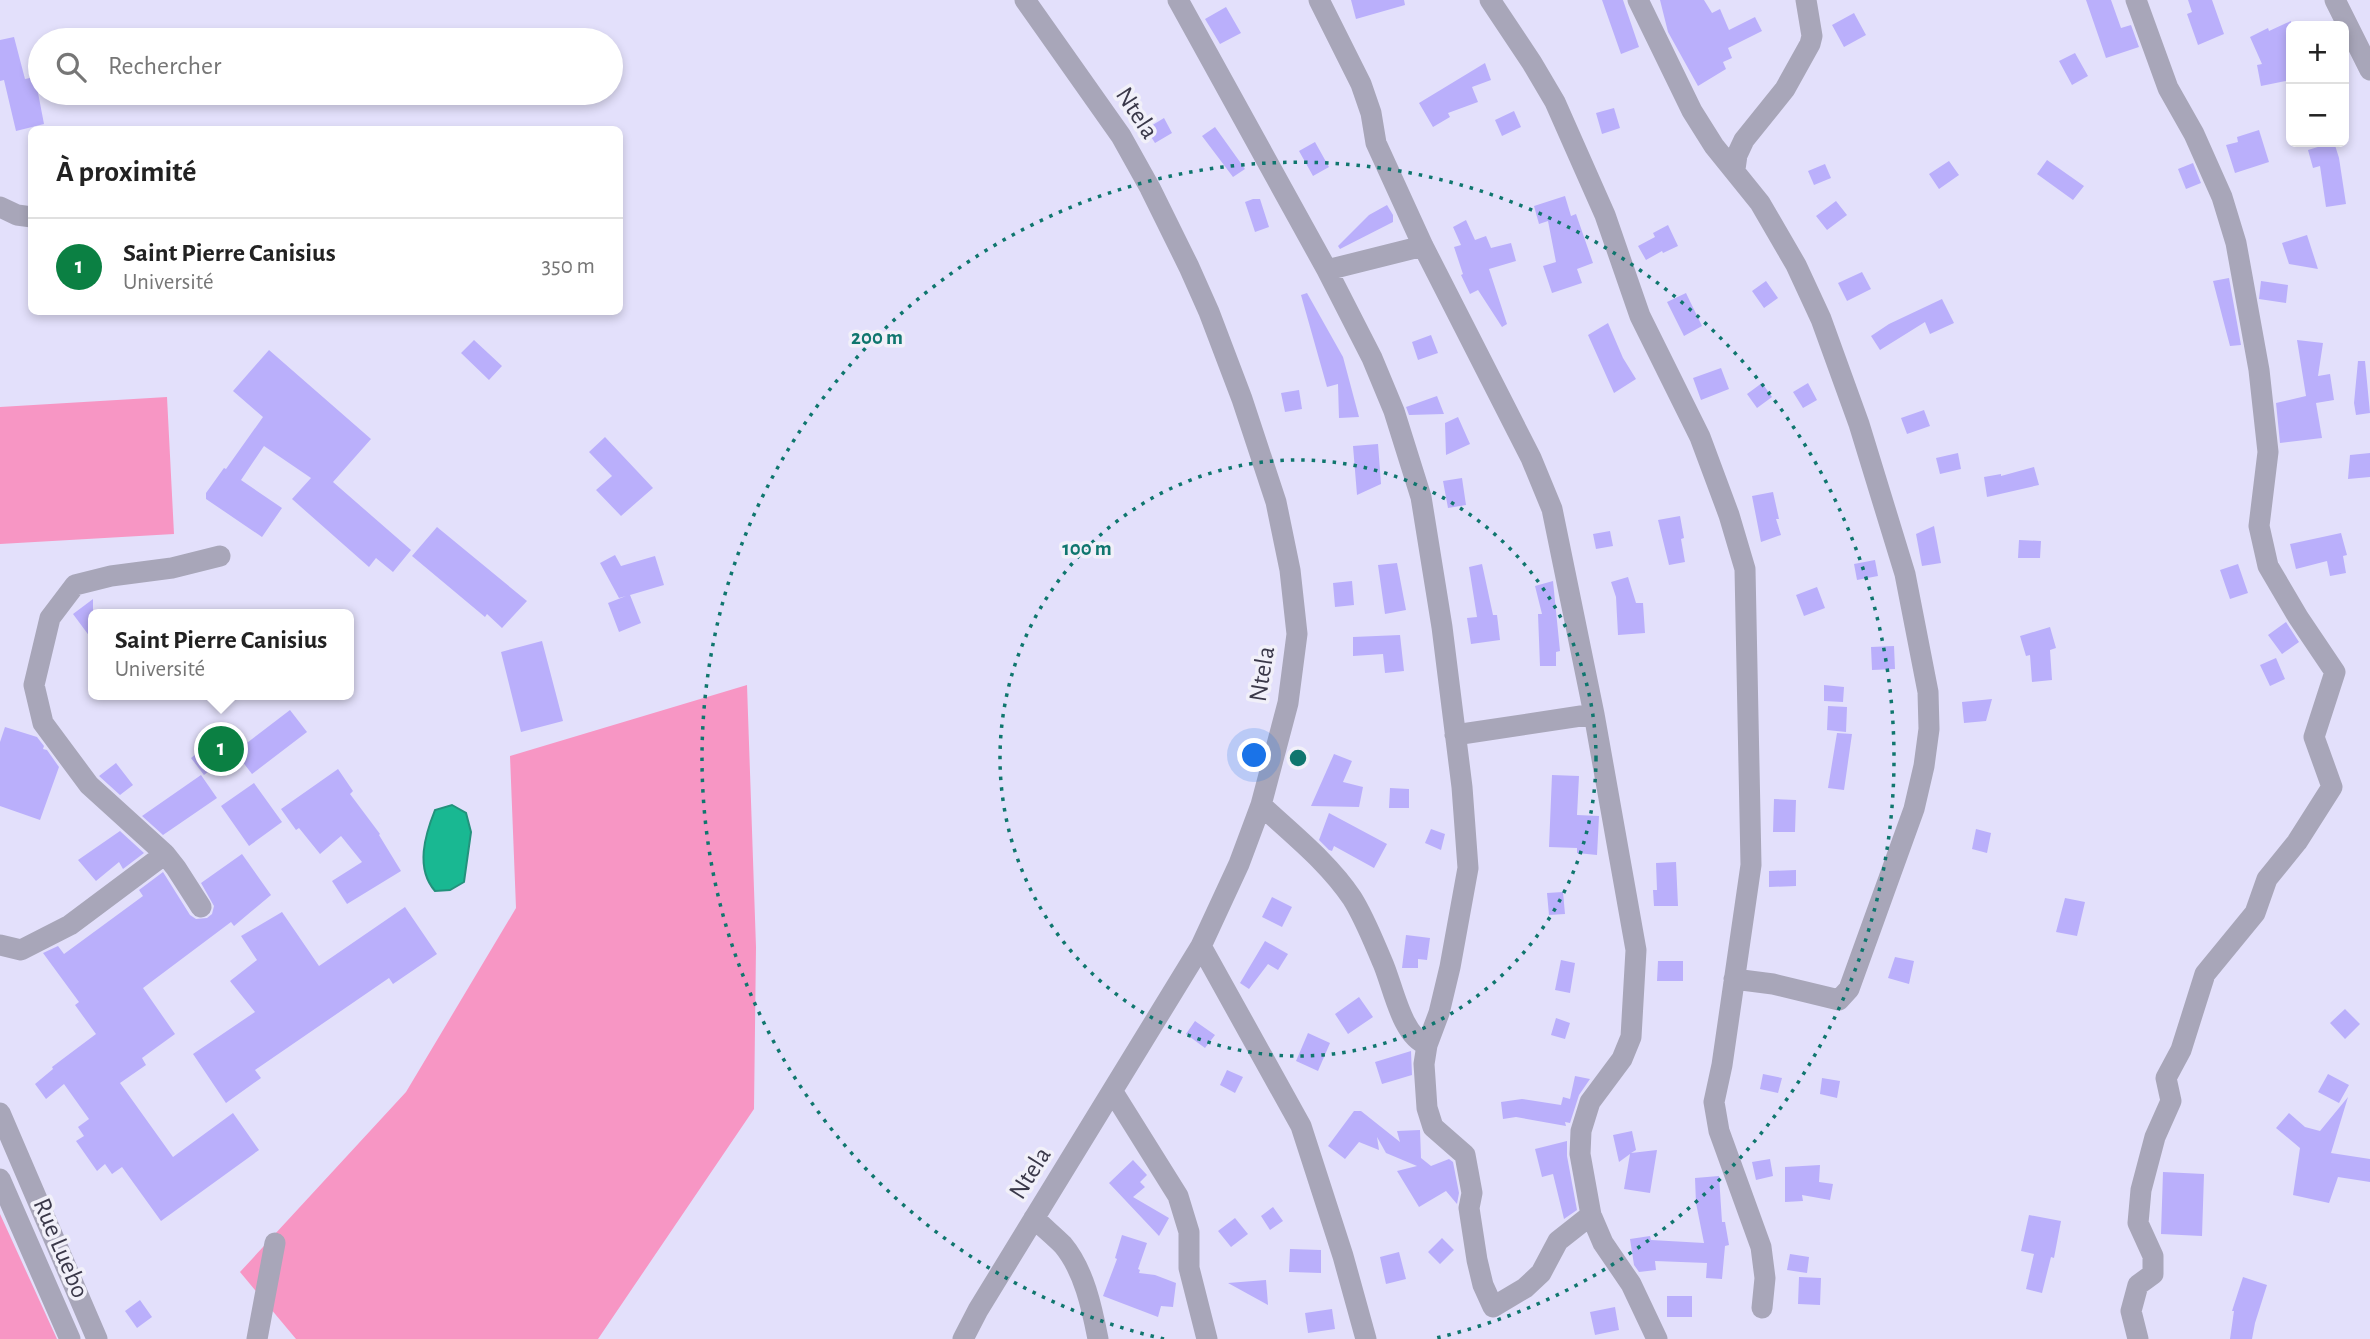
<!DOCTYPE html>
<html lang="fr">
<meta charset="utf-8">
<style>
body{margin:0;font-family:"Alegreya Sans",sans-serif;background:#f6f6f6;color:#222}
.controls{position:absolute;right:21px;top:21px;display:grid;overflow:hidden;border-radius:10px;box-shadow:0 4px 10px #0003}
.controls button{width:63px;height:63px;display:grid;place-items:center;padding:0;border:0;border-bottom:2px solid #e0e0e0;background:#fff;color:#222;font:35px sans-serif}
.you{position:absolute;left:1255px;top:756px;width:24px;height:24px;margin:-18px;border:5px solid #fff;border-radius:50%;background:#1a73e8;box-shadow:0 0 0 10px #1a73e833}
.badge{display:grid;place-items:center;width:46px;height:46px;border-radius:50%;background:#0b8043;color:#fff;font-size:23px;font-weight:700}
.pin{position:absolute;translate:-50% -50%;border:4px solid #fff;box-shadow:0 2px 7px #0006}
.popup{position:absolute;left:88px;top:609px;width:266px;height:91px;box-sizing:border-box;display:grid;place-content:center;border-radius:10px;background:#fff;filter:drop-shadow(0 2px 5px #0005);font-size:23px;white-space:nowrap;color:#767676}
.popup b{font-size:26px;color:#222}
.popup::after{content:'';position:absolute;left:50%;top:100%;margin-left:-14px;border:14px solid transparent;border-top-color:#fff}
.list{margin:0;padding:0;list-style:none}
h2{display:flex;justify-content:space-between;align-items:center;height:91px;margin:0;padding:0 28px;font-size:30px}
h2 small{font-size:23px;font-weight:400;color:#767676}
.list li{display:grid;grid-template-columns:46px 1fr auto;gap:21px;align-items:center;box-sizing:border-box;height:98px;padding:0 28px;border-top:2px solid #e0e0e0}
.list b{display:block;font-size:26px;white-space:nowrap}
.list p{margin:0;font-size:23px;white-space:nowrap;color:#767676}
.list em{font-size:23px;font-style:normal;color:#767676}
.icon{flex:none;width:38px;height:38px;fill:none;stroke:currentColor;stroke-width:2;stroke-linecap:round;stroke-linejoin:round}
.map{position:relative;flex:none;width:2370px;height:1339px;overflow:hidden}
.search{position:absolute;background:#fff;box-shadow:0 4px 10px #0003;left:28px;top:28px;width:595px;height:77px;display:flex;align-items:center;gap:18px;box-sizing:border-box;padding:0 24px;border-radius:38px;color:#767676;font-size:26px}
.panel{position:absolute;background:#fff;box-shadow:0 4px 10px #0003;left:28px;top:126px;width:595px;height:189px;border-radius:10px}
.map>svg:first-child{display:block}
.green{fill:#f796c4}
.water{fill:#19b892;stroke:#23927c;stroke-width:2}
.building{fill:#baaffb}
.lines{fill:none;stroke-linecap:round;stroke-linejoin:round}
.minor{stroke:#a8a6b9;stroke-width:21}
.ring{fill:none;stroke:#0f766e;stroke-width:3.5;stroke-dasharray:3.5 7}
.labels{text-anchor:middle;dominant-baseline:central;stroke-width:7;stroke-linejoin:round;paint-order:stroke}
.street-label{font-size:26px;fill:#3a3849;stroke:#f1f0f9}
.centre{fill:#0f766e;stroke:#f1f0f9;stroke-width:3.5}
.ring-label{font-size:21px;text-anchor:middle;font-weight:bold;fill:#0f766e;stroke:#f1f0f9;stroke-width:7;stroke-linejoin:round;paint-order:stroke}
</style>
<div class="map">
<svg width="2370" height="1339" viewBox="0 0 2370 1339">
<rect width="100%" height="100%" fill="#e3e0fb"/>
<path class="green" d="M167,397l7,137 -174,10v-137z
M747,685l9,262 -2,162 -156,230h-302l-56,-67 166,-180 110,-184 -6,-152z
M0,1214l57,125h-57z"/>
<path class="water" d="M452,805l14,8 5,19 -7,50 -14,8 -15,1c-20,-23 -10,-56 0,-81z"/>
<path class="building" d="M1351,0h53l1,5 -49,14z
M1602,0h21l16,47 -18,7z
M1660,0h44l8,13 8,-4 9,21 26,-13 7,14 -34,17 4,10 -9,4 3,7 -28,17 -30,-54z
M2086,0h25l10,28 10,-3 8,22 -33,11z
M2188,0h24l12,34 -26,11 -11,-31 5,-2z
M1226,7l15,26 -21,11 -15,-25z
M1854,13l12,22 -22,12 -12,-22z
M2291,21v59l-30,6 -4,-21 5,-1 -12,-27 18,-9 1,3z
M14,37l11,42 10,-2 9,47 -28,7 -12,-51 -4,1v-41z
M2075,53l13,23 -16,9 -13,-24z
M1485,63l6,17 -19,7 6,15 -30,11 2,4 -17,10 -14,-24z
M1614,108l6,20 -18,6 -6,-21z
M1514,111l7,16 -19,9 -7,-16z
M1164,118l8,15 -17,10 -9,-14z
M1215,127l30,42 -12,8 -31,-41z
M2259,130l10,32 -34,11 -9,-28 12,-3 -1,-5z
M1315,142l14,25 -16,9 -14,-25z
M2334,142l5,16 7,46 -20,3 -6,-41 -7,2 -5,-18z
M2047,160l37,26 -11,14 -36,-26z
M1949,161l10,14 -20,14 -10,-15z
M2193,163l8,20 -15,6 -8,-20z
M1825,164l6,14 -17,7 -6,-14z
M1565,196l6,20 5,-2 17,49 -16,6 5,14 -30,10 -9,-27 13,-4 -8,-41 -9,3 -5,-18z
M1253,199h7l9,28 -14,5 -10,-30z
M1836,201l11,14 -20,15 -11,-14z
M1387,205l6,10v7l-53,27 -2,-3 31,-31z
M1466,220l9,20 11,-4 5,12 20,-5 5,18 -27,8 18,55 -5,3 -24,-37 -8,4 -9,-19 2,-1 -9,-27 7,-2 -8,-18z
M1668,225l10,21 -15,7 -1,-2 -16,9 -8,-14 17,-9 -2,-4z
M2307,235l11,34 -29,-5 -7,-21z
M1862,272l9,17 -24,12 -9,-18z
M2229,278l12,67 -11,1 -17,-65z
M1766,281l12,17 -14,10 -12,-17z
M2261,281l27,4 -2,18 -27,-4z
M1307,293l36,64 16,60 -20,1 -1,-34 -11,3 -26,-92z
M1686,293l16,33 -18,10 -17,-34z
M1942,299l12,24 -24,11 -5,-12 -45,28 -9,-14 18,-12z
M1608,323l15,35 13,21 -22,14 -26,-58z
M1431,335l7,18 -20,7 -6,-18z
M474,340l28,26 -13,14 -28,-27z
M2297,340l26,3 -5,33 12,-2 4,26 -18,3 6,35 -42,5 -4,-40 30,-7z
M269,350l102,89 -38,43 78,68 -18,22 -17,-14 -7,9 -77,-68 19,-21 -47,-32 -23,34 41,28 -20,29 -56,-38v-6l18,-25 2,1 37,-52 -30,-26z
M2358,361h7l5,52 -14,2 -2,-12z
M1721,368l8,21 -28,11 -8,-22z
M1762,383l10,14 -15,11 -10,-14z
M1808,383l9,17 -14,8 -10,-16z
M1299,390l3,19 -17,3 -4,-19z
M1437,396l7,18 -35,1 -3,-8z
M1924,410l6,16 -23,8 -6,-16z
M1458,417l12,27 -24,11 -1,-32z
M605,437l48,51 -32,28 -25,-26 16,-14 -23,-24z
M1378,444l3,40 -24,11 -4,-49z
M1958,453l3,16 -21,5 -4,-16z
M2370,453v24l-22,2 2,-24z
M2034,467l5,18 -52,12 -3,-20 17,-3v2z
M1462,478l4,27 -18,3 -5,-27z
M1773,492l6,27h-3l5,16 -20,7 -9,-46z
M1680,516l4,22 -3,1 4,23 -16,3 -11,-45z
M1934,526l7,37 -19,3 -6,-32z
M437,527l90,74 -25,27 -15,-14 -2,3 -73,-61z
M1610,531l3,15 -17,3 -3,-15z
M2341,533l6,22 -4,1 3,17 -16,3 -3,-15 -31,8 -6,-25z
M2019,540l22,1 -1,17h-22z
M615,555l6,11 34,-10 9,29 -34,10 11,28 -22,9 -11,-29 18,-7 -7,2 -19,-35z
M1875,560l3,16 -21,4 -3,-16z
M1397,563l9,47 -21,4 -7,-49z
M1482,564l11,51h4l3,25 -29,4 -4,-26 10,-1 -8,-50z
M2238,564l10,29 -18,6 -10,-29z
M1628,577l8,26h7l2,30 -27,2 -2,-38 -5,-15z
M1352,581l2,24 -19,2 -2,-24z
M1553,581l7,70 -4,1v14h-16l-2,-52h4l-7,-28z
M1817,587l8,21 -21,8 -8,-21z
M93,599v42l-20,-27z
M2286,622l13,20 -17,12 -14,-19z
M2050,627l6,21 -6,2 2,30 -20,2 -2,-27 -4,1 -6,-20z
M1400,635l4,36 -19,2 -2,-19 -30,2v-19z
M542,641l21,80 -42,11 -20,-80z
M1894,646l1,23 -23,1 -1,-23z
M2276,658l9,21 -15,7 -10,-21z
M1824,685l20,2 -1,15 -19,-1z
M1992,699l-6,22 -22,2 -2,-21z
M1828,706l19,1 -1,25 -19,-2z
M290,710l17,22 -55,42 -17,-22z
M5,727l32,10 7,9 -1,3 4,1 12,17 -19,53 -40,-14v-64z
M1837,733l15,1 -8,56 -16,-2z
M219,736l13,17 -28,22 -13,-17z
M1334,754l18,7 -9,21 20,5 -4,20 -48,-1z
M116,763l17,22 -13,10 -21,-19z
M338,769l15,22 -3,3 30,40 -1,1 22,36 -54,33 -15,-23 30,-19 -21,-26 -21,18 -21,-26 -3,2 -15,-21z
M201,775l16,23 -54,37 -21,-19z
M1552,775l27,1 -2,39 22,1 -2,39 -20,-2v-5l-28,-1z
M254,783l28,39 -33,24 -28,-40z
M1390,788l19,1v19h-20z
M1774,799l22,1 -1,32h-22z
M1329,813l58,31 -13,24 -40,-22 -2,5 -3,-1 -10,-10z
M1431,829l14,5 -4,16 -16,-7z
M1976,829l15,4 -4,20 -15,-4z
M120,831l24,22 -21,16 -4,-7 -23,19 -18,-21z
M242,854l29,41 -37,31 -3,-4 -88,66 32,46 -33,24 4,7 -26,18 53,74 60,-44 26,37 -98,71 -39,-54 -10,7 -7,-10 -8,7 -21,-30 8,-5 -6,-9 11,-8 -25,-35 -18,15 -11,-15 18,-15 -1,-2 44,-33 -21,-29 4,-3 -36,-49 15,-7 6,8 79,-58 -4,-6 24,-18 27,43 6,4 11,-1 5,-4 2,-8 -13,-23z
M1676,862l2,44h-24l-1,-16h4l-1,-27z
M1796,870v16l-27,1v-16z
M1563,892l2,22 -16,1 -2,-22z
M1272,897l20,10 -10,20 -20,-10z
M2065,898l20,4 -8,34 -21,-4z
M405,907l32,47 -44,30 -4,-6 -134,92 6,8 -35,25 -33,-49 62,-42 -25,-31 27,-21 -16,-24 41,-24 37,54z
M1406,935l24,3 -3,22 -9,-1v9h-16z
M1265,941l23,13 -10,16 -10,-6 -19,25 -9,-6z
M1895,957l19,4 -5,23 -21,-6z
M1561,960l14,3 -5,30 -15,-3z
M1658,961h25v20h-26z
M1359,997l14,20 -25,17 -13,-20z
M2345,1009l15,15 -15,15 -15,-16z
M1556,1018l14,5 -5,16 -14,-4z
M1195,1021l20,14 -10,13 -19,-14z
M1308,1033l22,10 -12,28 -22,-10z
M1411,1051l1,24 -30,9 -7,-22z
M1227,1070l16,7 -8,16 -15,-8z
M1763,1074l19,4 -4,15 -18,-4z
M2328,1074l21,11 -10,18 -21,-11z
M1575,1076l15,3 -11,16 -9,28 -5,-1 1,4 -50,-9 -13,2 -2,-17 21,-3 39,6 2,-8 7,2z
M1822,1078l18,3 -3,17 -17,-4z
M2348,1097l-17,56 39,6v23l-32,-5 -9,26 -36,-8 7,-47 -24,-20 13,-15 16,14 15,4z
M1354,1111h7l39,31 -3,-11 23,-1 1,28 10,8 18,-7 4,3 6,31 -2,11 -11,-13 -27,16 -22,-36 20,-5 -31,-13 -9,-16 2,13 -20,-8 -14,17 -17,-13z
M1632,1131l4,19 -5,3 26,-3 -7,43 -26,-4 6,-35 -11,8 -6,-27z
M1567,1141v15l10,54 -13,9 -11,-45 -11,3 -7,-28z
M1770,1159l3,17 -17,4 -4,-18z
M1133,1160l14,15 -7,7 5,5 -12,10 36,21 -10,18 -50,-53z
M1820,1165l-1,17 14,2 -3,16 -28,-5 1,6 -18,1v-35z
M2163,1172l41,2 -2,62 -41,-2z
M1719,1176l3,46h3l4,23 -4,1 -3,33 -16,-1 1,-15 -52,-2 1,9 -17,2 -5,-7 -4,-26 20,-3 1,4 53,3 -8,-40 -1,-25z
M1273,1207l10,14 -13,9 -9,-14z
M2029,1215l32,6 -7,37 -3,-1 -9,36 -16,-4 8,-35 -13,-3z
M1235,1218l13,16 -17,13 -13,-16z
M1122,1235l25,8 -9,26 2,1 -1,3 16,2 21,8 -3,24 -12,-1 -3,11 -55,-21 14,-37 -2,-1z
M1442,1238l12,12 -14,14 -12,-12z
M1290,1249l31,1v23l-32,-1z
M1399,1252l7,27 -20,5 -6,-27z
M1790,1254l19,3 -2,16 -20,-3z
M1799,1277l22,1 -1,27 -22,-1z
M2243,1277l24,8 -12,38 -3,16h-22l4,-28h-2z
M1266,1280l2,25 -40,-22z
M1667,1296h25v21h-25z
M140,1300l12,17 -15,11 -12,-17z
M1615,1307l4,23 -24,5 -5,-23z
M1332,1309l3,20 -27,4 -3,-20z"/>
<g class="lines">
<path class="minor" d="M1178,0l149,270 45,88 22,53 27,86 21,130 20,160 6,81 -18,99 -11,46 -12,32 -3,19 3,44 6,19 32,28 7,38 -3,15 8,52 6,25 10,22 32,-19 16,-15 17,-32 33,-26
M1319,0l42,84 10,29 5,30 47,103 108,212 21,51 42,205 42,236 -5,87 -9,22 -32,43 -9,29 -1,23 11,61 12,28 28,41 26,55
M1490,0l42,63 23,39 19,43 31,70 35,101 60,121 29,78 16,54 6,296 -29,200 -8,37 5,29 42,116 4,31 -3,30
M1638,0l54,111 22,35 46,57 36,62 25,54 38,105 46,150 23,118 1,37 -5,37 -10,43 -65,180 -10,11 -66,-16 -39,-5
M2136,0l32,88 26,46 28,63 14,46 23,127 9,82 -9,74 9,40 30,51 37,55 -21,65 18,50 -35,55 -30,37 -12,34 -50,61 -24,76 -15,28 5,23 -16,36 -14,53 -3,33 15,33v18l-15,11 -7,26 7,28
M2335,0l35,70
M1735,169l2,-14 7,-15 41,-51 25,-45 2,-8 -6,-36
M0,207l17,8 15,2
M1327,270l96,-24
M1455,735l139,-21
M1261,805c31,29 67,57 91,93 12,19 21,42 30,63 11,24 19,75 45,84
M165,854l-76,-69 -46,-62 -9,-38 16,-67 25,-33 36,-9 61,-8 48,-12
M0,945l21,5 49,-25 95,-71 11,14 25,39
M1201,946l100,180 42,130 23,83
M1113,1092l65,104 11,36v36l18,71
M0,1113l97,226
M0,1179l70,160
M1034,1218c9,9 20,18 29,27 21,25 29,63 35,94
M257,1339l18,-96
M963,1339l15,-29 223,-364 38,-82 22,-59 27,-102 9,-69 -7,-64 -14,-68 -34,-103 -33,-87 -20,-45 -39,-79 -29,-52 -96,-136"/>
</g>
<g class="ring">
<circle cx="1298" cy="758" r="298"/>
<path d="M1164 1339A596 596 0 1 1 1432 1339"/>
</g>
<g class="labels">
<g class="street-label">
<text transform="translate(1137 113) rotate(57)">Ntela</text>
<text transform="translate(1262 674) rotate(-81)">Ntela</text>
<text transform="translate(1030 1173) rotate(-58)">Ntela</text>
<text transform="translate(61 1248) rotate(67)">Rue Luebo</text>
</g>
</g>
<circle cx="1298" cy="758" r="10" class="centre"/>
<g class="ring-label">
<text x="877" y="344">200 m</text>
<text x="1087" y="555">100 m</text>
</g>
</svg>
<div class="controls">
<button>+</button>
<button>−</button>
</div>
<div class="you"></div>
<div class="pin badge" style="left:221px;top:749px">1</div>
<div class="popup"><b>Saint Pierre Canisius</b>Université</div>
<div class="search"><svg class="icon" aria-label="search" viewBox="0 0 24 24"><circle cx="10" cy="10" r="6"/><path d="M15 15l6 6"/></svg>Rechercher</div>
<section class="panel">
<h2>À proximité<small></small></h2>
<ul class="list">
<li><span class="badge">1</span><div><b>Saint Pierre Canisius</b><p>Université</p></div><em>350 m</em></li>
</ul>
</section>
</div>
